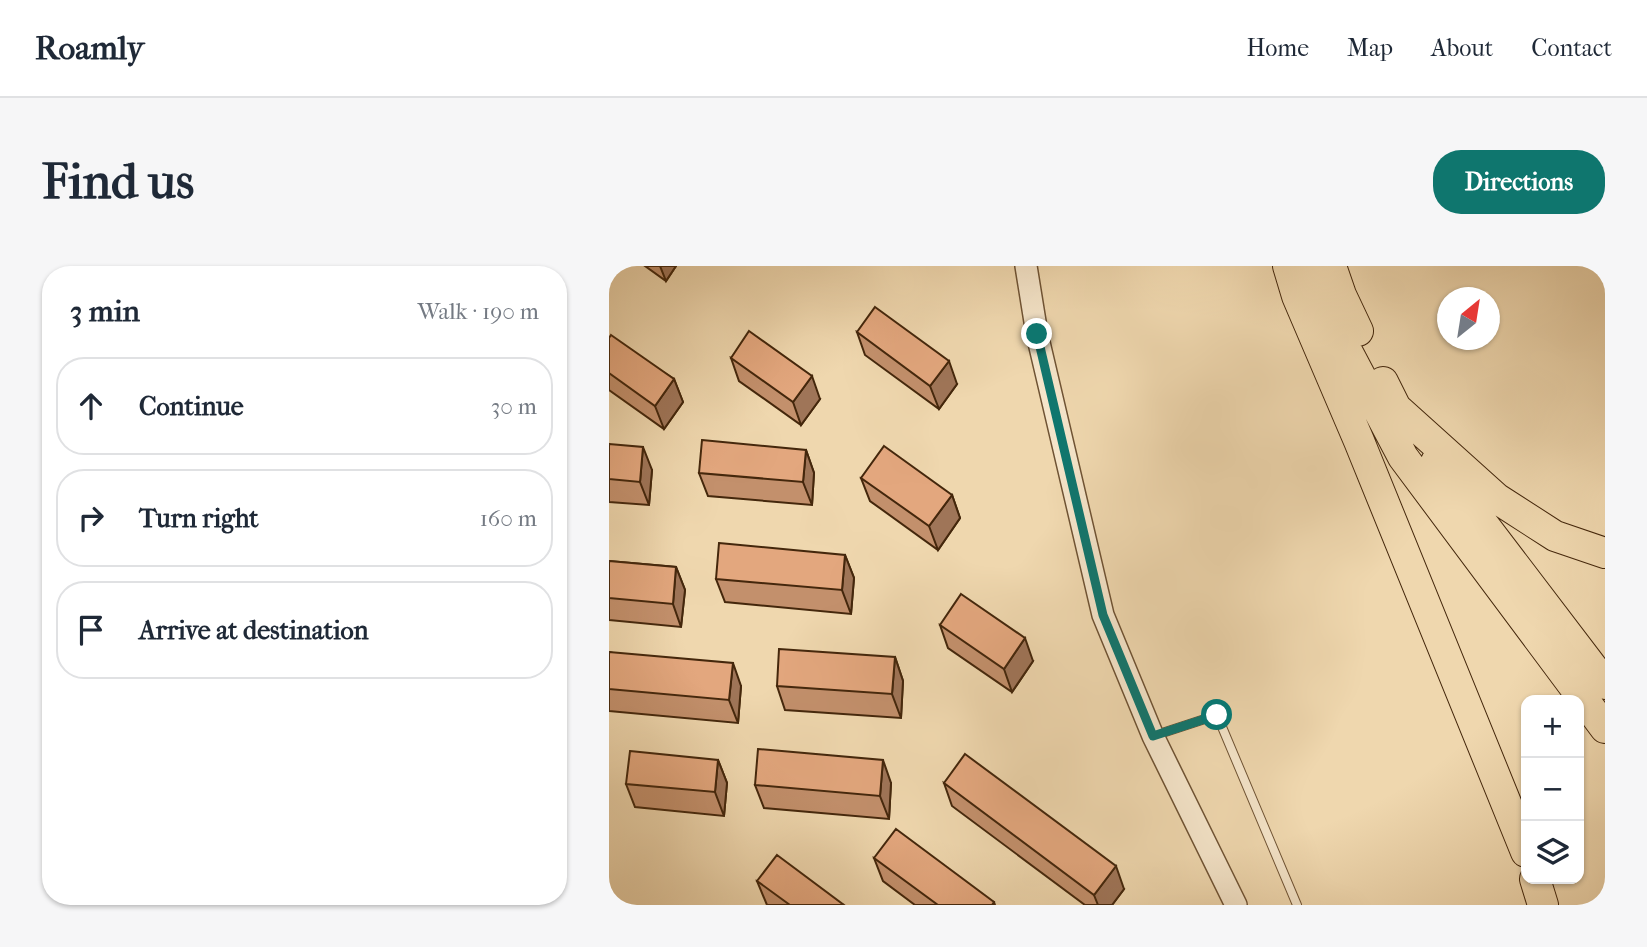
<!DOCTYPE html>
<meta charset="utf-8">
<style>
body{margin:0;font-family:"IM FELL French Canon",serif;background:#f6f6f7;color:#1f2937}
.controls{position:absolute;right:21px;bottom:21px;display:grid;overflow:hidden;border-radius:14px;box-shadow:0 2px 5px #0004}
.controls button{width:63px;height:63px;display:grid;place-items:center;padding:0;border:0;border-bottom:2px solid #e0e1e3;background:#fff;color:#1f2937;font:35px sans-serif}
.compass{position:absolute;left:828px;top:21px;width:63px;height:63px;border-radius:50%;background:#fff;box-shadow:0 2px 5px #0004;rotate:30deg}
.stop{position:absolute;width:21px;height:21px;margin:-16px;border:5px solid #0f766e;border-radius:50%;background:#fff}
.stop.end{background:#0f766e;border-color:#fff;box-shadow:0 2px 7px #0008}
.list{margin:0;padding:0;list-style:none}
h2{display:flex;justify-content:space-between;align-items:center;height:91px;margin:0;padding:0 28px;font-size:30px}
h2 small{font-size:23px;font-weight:400;color:#747a83}
.list li{display:grid;grid-template-columns:46px 1fr auto;gap:21px;align-items:center;box-sizing:border-box;height:98px;margin:0 14px 14px;padding:0 14px;border:2px solid #e0e1e3;border-radius:28px}
.list b{display:block;font-size:26px;white-space:nowrap}
.list em{font-size:23px;font-style:normal;color:#747a83}
.icon{flex:none;width:38px;height:38px;fill:none;stroke:currentColor;stroke-width:2;stroke-linecap:round;stroke-linejoin:round}
.map{position:relative;flex:none;width:996px;height:639px;overflow:hidden;border-radius:28px}
header{display:flex;align-items:center;gap:42px;box-sizing:border-box;height:98px;padding:0 35px;background:#fff;border-bottom:2px solid #e0e1e3}
header strong{font-size:33px}
nav{display:flex;gap:38px;margin-inline-start:auto;font-size:24px}
.intro{display:flex;align-items:center;justify-content:space-between;box-sizing:border-box;height:168px;padding:0 42px}
h1{margin:0;font-size:49px}
.button{padding:18px 32px;border-radius:28px;background:#0f766e;color:#fff;font-size:24px;font-weight:700}
main{display:flex;gap:42px;padding:0 42px}
aside{flex:1;background:#fff;border-radius:28px;box-shadow:0 2px 5px #0004}
.map>svg:first-child{display:block}
.lines{fill:none;stroke-linecap:round;stroke-linejoin:round}
.service-casing{stroke:#6f5334;stroke-width:10}
.tertiary-casing{stroke:#6f5334;stroke-width:24}
.motorway-casing{stroke:#44270c;stroke-width:32}
.service{stroke:#f5e5ca;stroke-width:8}
.tertiary{stroke:#f5e5ca;stroke-width:21}
.motorway{stroke:#efd7ae;stroke-width:30}
.wall{fill:#c3906c;stroke:#44270c;stroke-width:2}
.shaded-wall{fill:#9f7558;stroke:#44270c;stroke-width:2}
.building{fill:#e3a77e;stroke:#44270c;stroke-width:2}
.route{stroke:#0f766e;stroke-width:9}
</style>
<header>
<strong>Roamly</strong>
<nav><a>Home</a><a>Map</a><a>About</a><a>Contact</a></nav>
</header>
<div class="intro"><h1>Find us</h1><a class="button">Directions</a></div>
<main>
<aside>
<h2>3 min<small>Walk · 190 m</small></h2>
<ul class="list">
<li><svg class="icon" aria-label="ahead" viewBox="0 0 24 24"><path d="M12 20V5M6 11l6-6 6 6"/></svg><div><b>Continue</b></div><em>30 m</em></li>
<li><svg class="icon" aria-label="right" viewBox="0 0 24 24"><path d="M7 20v-9h11M14 6l5 5-5 5"/></svg><div><b>Turn right</b></div><em>160 m</em></li>
<li><svg class="icon" aria-label="arrive" viewBox="0 0 24 24"><path d="M6 21V4h12l-3 4 3 4H6"/></svg><div><b>Arrive at destination</b></div></li>
</ul>
</aside>
<div class="map">
<svg width="996" height="639" viewBox="0 0 996 639">
<rect width="100%" height="100%" fill="#efd7ae"/>
<filter id="stains"><feTurbulence type="fractalNoise" baseFrequency=".00286" numOctaves="4"/><feColorMatrix values="0 0 0 0 .2 0 0 0 0 .09 0 0 0 0 .02 0 0 0 .5 -.17"/></filter>
<radialGradient id="worn" r=".72"><stop offset=".6" stop-color="#630" stop-opacity="0"/><stop offset="1" stop-color="#630" stop-opacity=".3"/></radialGradient>
<g class="lines">
<defs>
<path id="service" d="M544,470l64,-21 80,190"/>
<path id="tertiary" d="M417,0l11,68 66,281 50,121 83,169"/>
<path id="motorway" d="M679,0l9,30 62,145 167,411
M722,0l10,29 17,36
M700,13l94,178 202,271
M774,116l13,26 100,90 59,38 50,17
M827,196l169,222
M926,613l8,26"/>
</defs>
<use href="#service" class="service-casing"/>
<use href="#tertiary" class="tertiary-casing"/>
<use href="#motorway" class="motorway-casing"/>
<use href="#service" class="service"/>
<use href="#tertiary" class="tertiary"/>
<use href="#motorway" class="motorway"/>
</g>
<path class="wall" d="M36,0h31l-10,15z
M248,66l100,52 -18,25 -74,-54z
M0,72l65,41 9,23 -19,27 -55,-39z
M122,92l89,41 -19,26 -62,-44z
M0,178l43,26 -3,35 -40,-3z
M197,184l8,23 -2,32 -104,-9 -9,-23z
M252,212l91,17 8,23 -22,32 -68,-49z
M236,289l9,23 -3,36 -126,-12 -9,-23z
M0,295l67,6 9,23 -4,37 -72,-7z
M331,359l93,36 -21,31 -64,-44z
M0,386l132,34 -3,37 -129,-12z
M286,391l8,24 -2,37 -116,-8 -8,-24z
M109,494l9,23 -3,33 -89,-9 -9,-23z
M282,517l-2,36 -125,-11 -9,-23z
M335,517l180,106 -12,16h-27l-133,-99z
M265,592l120,44 1,3h-80l-32,-24z
M148,615l87,24h-77z"/>
<path class="shaded-wall" d="M51,0h16l-10,15z
M340,95l8,23 -18,25 -9,-23z
M203,110l8,23 -19,26 -8,-23z
M65,113l9,23 -19,27 -9,-23z
M34,181l9,23 -3,35 -9,-23z
M197,184l8,23 -2,32 -9,-23z
M343,229l8,23 -22,32 -9,-24z
M236,289l9,23 -3,36 -9,-24z
M67,301l9,23 -4,37 -8,-23z
M416,372l8,23 -21,31 -8,-23z
M286,391l8,24 -2,37 -9,-24z
M124,397l8,23 -3,37 -9,-23z
M109,494l9,23 -3,33 -9,-24z
M274,494l8,23 -2,36 -9,-23z
M507,600l8,23 -12,16h-14l-4,-10z"/>
<path class="building" d="M266,41l74,54 -19,25 -73,-54z
M140,65l63,45 -19,26 -62,-44z
M2,69l63,44 -19,27 -46,-33v-35z
M93,174l104,10 -3,32 -104,-9z
M0,178l34,3 -3,35 -31,-3z
M275,180l68,49 -23,31 -68,-48z
M110,277l126,12 -3,35 -126,-11z
M0,295l67,6 -3,37 -64,-6z
M352,328l64,44 -21,31 -64,-44z
M170,383l116,8 -3,37 -115,-8z
M0,386l124,11 -4,37 -120,-11z
M149,483l125,11 -3,36 -125,-11z
M21,485l88,9 -3,32 -89,-8z
M356,488l151,112 -22,29 -150,-112z
M287,563l98,73 -2,3h-54l-64,-47z
M168,589l67,50h-54l-33,-24z
M0,631l10,8h-10z"/>
<g class="lines">
<path class="route" d="M428,68l66,281 50,121 64,-21"/>
</g>
<rect width="100%" height="100%" filter="url(#stains)"/>
<rect width="100%" height="100%" fill="url(#worn)"/>
</svg>
<div class="controls">
<button>+</button>
<button>−</button>
<button><svg class="icon" aria-label="layers" viewBox="0 0 24 24"><path d="M12 4l9 5-9 5-9-5zM3 14l9 5 9-5"/></svg></button>
</div>
<svg class="compass" viewBox="-18 -18 36 36"><path d="M0-13l5 13h-10z" fill="#e53935"/><path d="M0 13l5-13h-10z" fill="#747a83"/></svg>
<div class="stop" style="left:608px;top:449px"></div>
<div class="stop end" style="left:428px;top:68px"></div>
</div>
</main>
